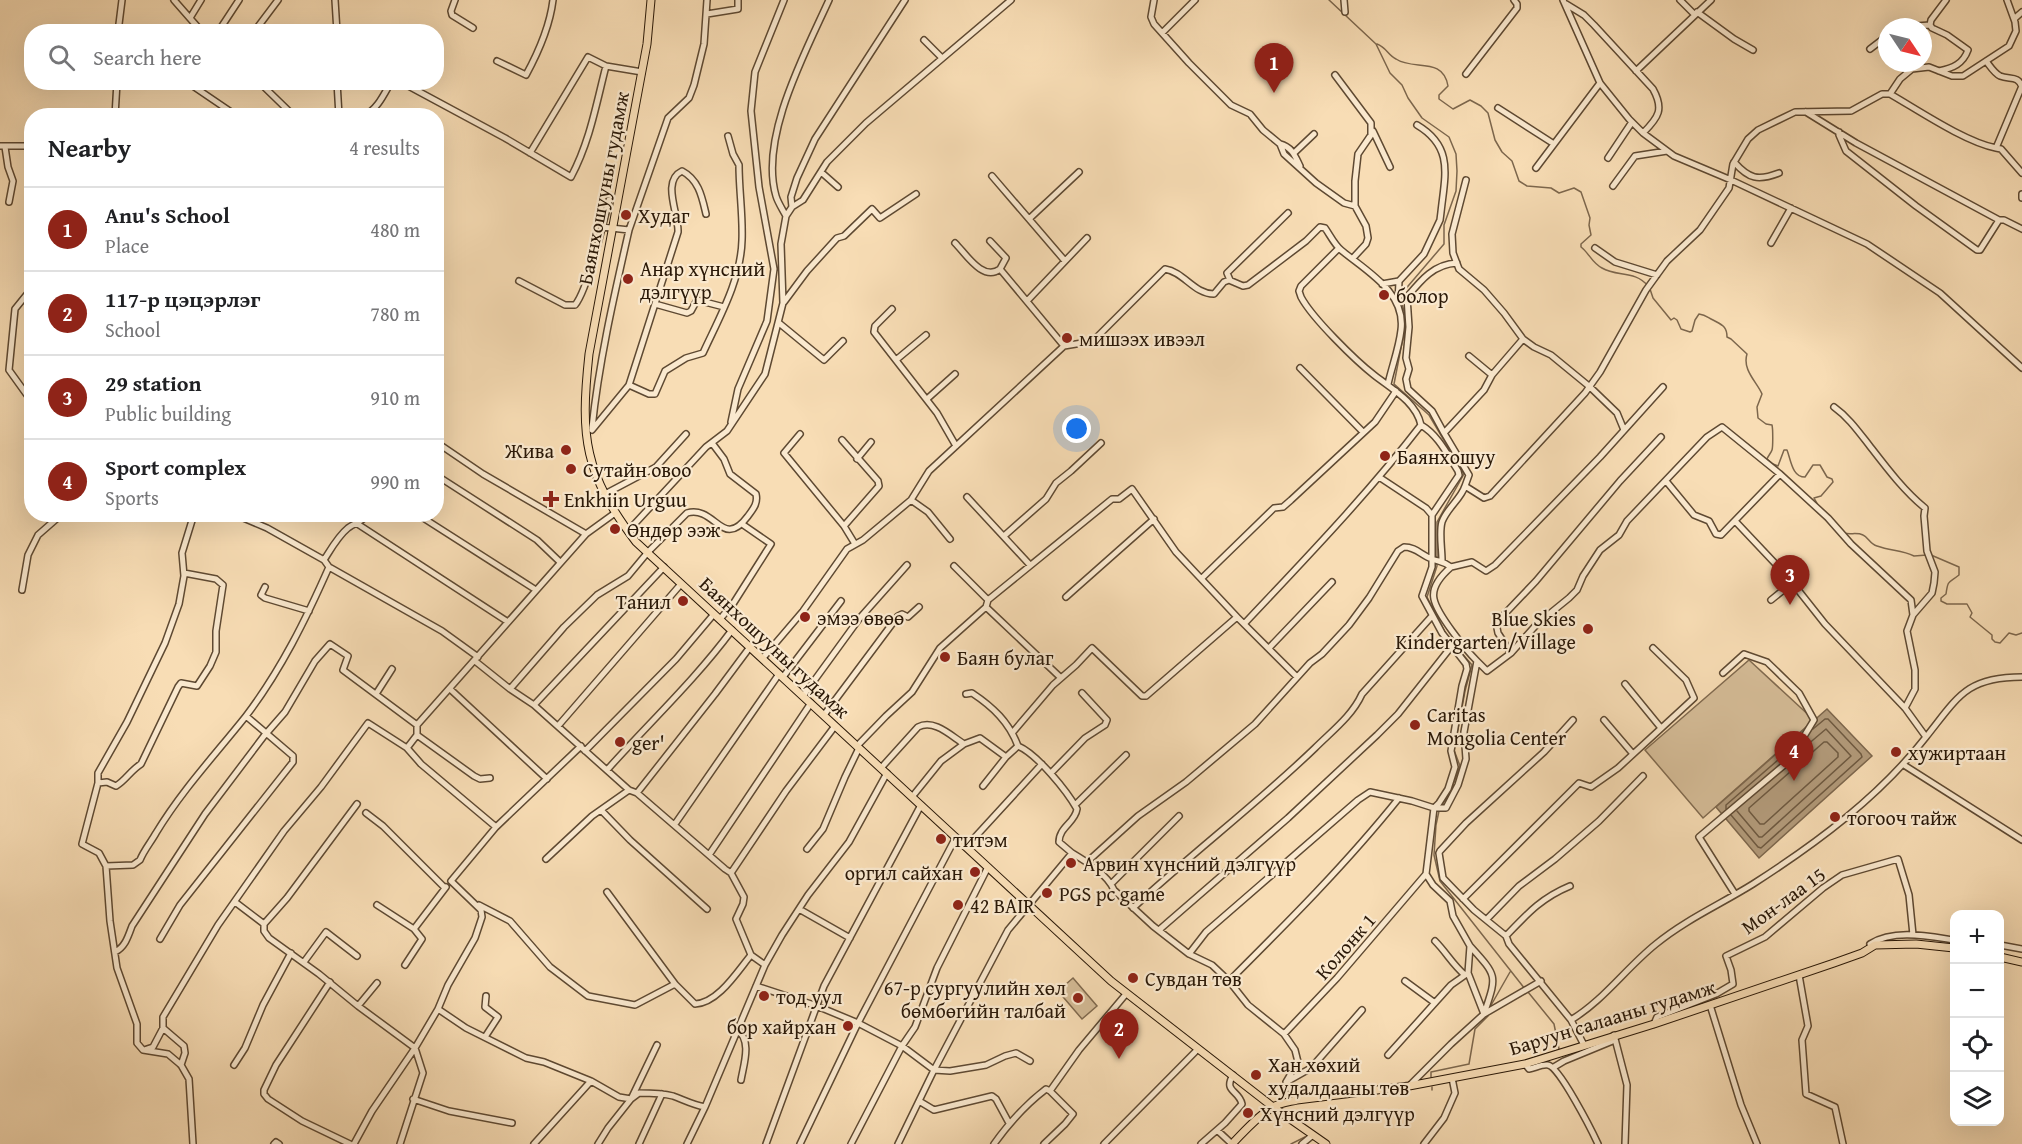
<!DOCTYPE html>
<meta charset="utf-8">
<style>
body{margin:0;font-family:"Gentium Book Plus",serif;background:#f6f6f6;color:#202124}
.controls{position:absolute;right:18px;bottom:18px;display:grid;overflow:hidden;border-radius:12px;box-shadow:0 6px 24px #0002}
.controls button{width:54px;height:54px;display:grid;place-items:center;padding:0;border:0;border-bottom:2px solid #e0e0e0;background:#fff;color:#202124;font:30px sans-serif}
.compass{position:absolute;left:1878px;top:18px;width:54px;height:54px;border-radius:50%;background:#fff;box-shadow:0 6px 24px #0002;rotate:125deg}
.you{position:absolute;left:1077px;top:429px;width:21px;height:21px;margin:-15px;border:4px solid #fff;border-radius:50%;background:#1a73e8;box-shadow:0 0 0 9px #1a73e833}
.badge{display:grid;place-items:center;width:39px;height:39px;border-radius:50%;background:#8f2418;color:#fff;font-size:20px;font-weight:700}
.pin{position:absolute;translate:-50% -50px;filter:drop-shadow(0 2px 3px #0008)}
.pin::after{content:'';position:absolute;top:32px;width:21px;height:18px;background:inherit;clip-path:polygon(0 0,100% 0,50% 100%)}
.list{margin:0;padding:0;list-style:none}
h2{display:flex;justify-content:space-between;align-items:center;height:78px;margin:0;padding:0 24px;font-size:26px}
h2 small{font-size:20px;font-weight:400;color:#757577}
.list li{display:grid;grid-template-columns:39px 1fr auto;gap:18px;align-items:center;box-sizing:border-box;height:84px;padding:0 24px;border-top:2px solid #e0e0e0}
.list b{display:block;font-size:22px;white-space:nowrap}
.list p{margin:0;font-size:20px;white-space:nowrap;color:#757577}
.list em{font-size:20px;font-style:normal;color:#757577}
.icon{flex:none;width:33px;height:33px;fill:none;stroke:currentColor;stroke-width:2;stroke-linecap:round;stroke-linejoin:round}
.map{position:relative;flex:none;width:2022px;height:1144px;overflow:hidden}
.search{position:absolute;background:#fff;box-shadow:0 6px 24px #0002;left:24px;top:24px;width:420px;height:66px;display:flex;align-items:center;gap:15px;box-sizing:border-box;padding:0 21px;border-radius:24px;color:#757577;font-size:22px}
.panel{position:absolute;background:#fff;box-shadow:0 6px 24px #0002;left:24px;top:108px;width:420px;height:414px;border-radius:24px}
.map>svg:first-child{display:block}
.green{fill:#d5bc97;stroke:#806a4f;stroke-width:1.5}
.water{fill:#b29a7a;stroke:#7c664c;stroke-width:1.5}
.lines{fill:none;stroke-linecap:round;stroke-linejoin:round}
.shore{stroke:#6e5940;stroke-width:1.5}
.stream{stroke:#7c664c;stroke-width:1.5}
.minor-casing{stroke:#5e4932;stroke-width:8}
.major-casing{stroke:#2a1807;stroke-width:9}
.minor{stroke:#fae9cf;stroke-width:5}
.major{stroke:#f8ddb5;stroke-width:7}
.poi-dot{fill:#8f2418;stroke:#fae9cf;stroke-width:2}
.labels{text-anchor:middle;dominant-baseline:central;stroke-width:4.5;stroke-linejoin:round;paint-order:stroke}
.street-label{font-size:20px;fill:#2a1807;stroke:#fae9cf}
.poi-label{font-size:20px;fill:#2a1807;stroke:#fae9cf;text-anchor:start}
</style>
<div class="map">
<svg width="2022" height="1144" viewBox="0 0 2022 1144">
<rect width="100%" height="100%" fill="#f8ddb5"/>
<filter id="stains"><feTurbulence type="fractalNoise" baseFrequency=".00333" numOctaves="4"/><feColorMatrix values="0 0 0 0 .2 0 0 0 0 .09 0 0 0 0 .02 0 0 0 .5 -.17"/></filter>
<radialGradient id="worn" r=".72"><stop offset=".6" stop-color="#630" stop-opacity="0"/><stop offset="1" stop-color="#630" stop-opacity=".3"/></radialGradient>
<path class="green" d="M1749,660l65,60 -111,98 -58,-68z
M1073,978l24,28 -15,13 -24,-28z"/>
<path class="water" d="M1827,709l45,47 -113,102 -43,-51z"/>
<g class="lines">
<path class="shore" d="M1824,742h3l11,11v4l-74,67h-4l-11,-13v-3z
M1726,809v-4l67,-58
M1737,811l22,26h3l89,-81 -25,-27 -26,22
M1731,815l27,32 3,1 101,-91 -1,-3 -33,-35h-3l-12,10"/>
<path class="stream" d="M1329,0l47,44 14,29 12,12 6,13 14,20 27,19 7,17 1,17 -1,20 -12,34v19l-41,48 -1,12 4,14
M1377,44c9,3 11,11 19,15 17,12 47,-3 52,27l-9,9v4l14,10 17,-9 11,6 7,7 7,27 7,12 10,9 7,20 8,5 24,2 8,5 15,-5 7,4 9,26 -1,7 2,10 -10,9v3c8,6 11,16 21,21 15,9 33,2 46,18
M1650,289l3,9 18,22 3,-2 3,2 4,9 9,3 2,-1 3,-11 4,-6c7,1 8,3 14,6 9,5 14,6 14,17l4,2 16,15c-5,16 10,28 15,40l-5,13 1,11 8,6 6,1c1,4 1,22 0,25 -1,3 -4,6 -5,9l6,5 5,2 6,-16h3c4,10 5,27 18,27l8,-12h7l7,12 5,2 1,3 -12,14 -7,2 4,7
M1406,322l-12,62 35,31 35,59 -27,48v44l-10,31 18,35
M1830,517l9,10
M1844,533c6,2 13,-1 19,2 5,2 7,9 14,11 14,5 25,4 37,10l13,-1
M1931,555l28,12v8c-10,8 -11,4 -13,19l-5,4v3l6,3h20l5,9 -2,4 22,18v4l3,3 5,1 9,-10 7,2 6,-2
M1441,807l11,-20 8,-21 -6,-16 11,-59 7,-26 -21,-24
M1439,811l-3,14 -2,30 6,26 85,108
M1528,992l26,32 5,25
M1490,1007l20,-35
M1431,1077v-5l38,-8 6,-35 13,-13
M1432,1087v3
M1291,1144l14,-7"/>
<defs>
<path id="minor" d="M174,0l28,32
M335,0l2,32
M455,0l-4,11 1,4 21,13
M1154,0l-3,17 3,7 35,39 42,42 19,9 13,16 17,14 4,10 32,29 28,20 11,3
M1344,0l1,12
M1563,0l37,83 29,36 14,14 31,23 57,24 136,64 73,49 82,75
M1680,0l14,14
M1566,4l18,11 10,10 59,64c11,20 6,28 -10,44
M1697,12l37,27 19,11
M707,14l31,-5v-9
M190,18l11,-18
M2014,19l8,-7
M1902,27l28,-2
M118,32l4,-32
M218,32l21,-32
M254,32l24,-32
M1162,33l33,-33
M924,40l17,17
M1870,49l17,-13
M497,61l29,14c12,-22 24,-50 27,-75
M1986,61c4,5 8,12 14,15 10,4 18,-1 22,11
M1636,71l75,-71
M1939,71c14,-3 24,-7 29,-21l-21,-15 -15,-7 -2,-3 1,-5 15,-20
M1466,74l51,-66v-4l-3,-4
M1335,75l36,48v12l-13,19 -3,27v25l11,20 2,12 -2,6 -13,14
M187,82l50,34
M259,82l35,34
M337,82l2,34
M401,82l104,56 66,39c19,-36 25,-72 35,-111
M2022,86l-26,62 5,1 21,24
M1890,94c28,16 75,48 106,54
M1498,108l56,36
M1806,112l50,31 143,77h5l18,9
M115,116l2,-34
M364,116c14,-8 19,-20 27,-34
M1373,131l17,36
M1839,132v3l7,16 70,55 61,44h3l19,-30
M1280,144c12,3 15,12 20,22
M0,146h32
M5,147l3,20 5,14 -4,21
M530,153l58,-96 18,9 36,6
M1294,153l20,-19
M1608,158l24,-36
M1734,162c15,17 24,19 45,11
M1536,168l64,-85
M821,172l17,15
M992,176l73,85
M1466,180l-14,54 1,19 6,16 25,21 20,23 19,26 11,8 17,8 39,32 27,26 7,17
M1613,186l22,-30 32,-5
M2022,194v4
M792,207l11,-7 24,-38 39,-39 145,-123
M786,216l6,-9 -1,-10 6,-19 18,-39 90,-139
M1029,219l50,-47
M602,227l27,3 39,-112 21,-20 5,-13 10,-41 3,-44
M990,241l16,17 -6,11
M955,243c11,11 28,39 45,26l64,77
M1771,243l20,-35
M1595,248l20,14 42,13
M1230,280l-3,-7 61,-60
M519,281l46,24h10c12,-14 29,-84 34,-105
M1382,284l17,-3
M32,288l-17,21 -6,61 23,32
M1028,300l59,-62
M784,302l23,-31 30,-33 7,-2 28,-27 8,9 36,-24
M1398,303l1,-22 25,-27 16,-34 1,-8c4,-37 13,-65 -24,-87
M655,304l32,9 4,-2 6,-11 27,7
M892,309l-17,17 -1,6 63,81 19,33
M779,323l45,37 19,-19
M1469,356l23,19
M896,360l30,-25
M1300,368l63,64
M629,385l20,9h6l10,-23 21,-13 17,-5c16,-35 38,-73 39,-113 1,-25 -3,-50 -3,-75l-6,-11 -5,-18
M927,399l28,-25
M1834,407c14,10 24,24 35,38 17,22 35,46 56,63l-1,8 3,35 8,21 -1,11 -2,10 -19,22
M731,422l7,-33 29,-68 7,-52 -15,-82 -8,-76 4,-39 29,-72
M592,428c7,-67 22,-132 37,-198
M592,430l37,-45 49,-153c1,-18 -17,-51 4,-61 17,9 20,26 24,43
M1444,433l-12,-22 -24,-22 -2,-10 3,-10 -3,-11 3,-31 -2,-30c14,-17 27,-33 50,-34
M800,434l-16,19 60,73 11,18
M842,440l36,41 1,5 -35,40
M436,442l47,32 103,60 29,-21
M712,443l12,16 6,15 26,20c2,9 -2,14 -8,22 -26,35 -32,-11 -61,-3l-39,39 -20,24 -31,19 -33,32 -54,62 24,16 95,85 8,3 88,76 6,4 55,-82 49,-65
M857,459l14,-17
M436,475l101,65 23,22
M1379,477l47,31 6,7
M1666,481l28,34 15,6 7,13 5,1 59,-61
M1465,486l4,-11 -25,-42 40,-43 8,-15 31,-36
M605,494l51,-27 30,-33
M967,497l63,68
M911,500l17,12 22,27
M234,514l33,14 57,32 5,7 113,64 36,26
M417,514l119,76
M356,523l152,99
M628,531l78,-84 21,-16 38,-57 18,-71 -2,-59 5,-28c-3,-6 -8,-13 -10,-20 -17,-58 29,-143 53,-196
M1004,536l42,-37 10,-16 15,-12 30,-28
M324,560c7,-11 14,-24 24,-32 8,-6 13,-5 20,-14
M1442,560c0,-11 -3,-28 0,-38 5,-14 19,-23 23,-36l19,12 6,-2 95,-103 15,-21 46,-82 21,-29 33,-31 29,-42 4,-24 15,-25 10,-9 37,-18 56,-1 31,-17h8l10,-15 12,-10 17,-2 23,9h11l46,-30 7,-15 -1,-9 -8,-22
M954,566l34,34
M1451,567c-8,7 -20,19 -17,32 3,15 31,50 43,62
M1202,578l72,-70 9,-1 8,-7 84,-78 21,-31
M265,587l-4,8 4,3 44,13
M22,590l6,-35 10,-20 24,-21
M1066,597l88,-78
M1771,600l21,-17
M986,607l75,71
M720,619l13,-15 38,-60 -29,-20
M1244,624c61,-65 123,-129 177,-199 -5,-23 -29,-36 -47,-50 -18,-14 -62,-57 -73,-78l-2,-6 2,-5 38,-38
M1269,648l63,-66
M1511,653l-13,-20 -2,-10 40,-42 84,-100 41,-44
M763,658l40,-47 44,-62 16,-9 48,-40 18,-29 135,-125 24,-4 9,-5 68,-68c19,3 29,25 49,25l10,-12 5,-2 14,6 5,-1 58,-44 14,-14 5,1c5,7 9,16 16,22 25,21 65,42 60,80 -2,18 -9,36 -13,54
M475,661l35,28
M1723,673l21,-19 23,8 32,31 15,27 -25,41 -90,76 36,57
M783,677l58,-76
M1625,684l36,44
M450,689l97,90
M376,694l16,-25
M966,694l6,-1c21,14 37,29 46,53
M803,696l56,-77 48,-54
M534,705l130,-138
M824,715l74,-99 4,-2 6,3 11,-10
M1573,720l-29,32 -78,71 -26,28 -1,2 4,25 31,32 32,26 3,8 62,76 13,25
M1604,720l29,34
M558,726l123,-142
M1013,732l40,-47 23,-20 16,-17 50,48h4l91,-79
M417,735l57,41 6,3 10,-1
M1926,737c32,-40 40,-60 96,-60
M857,746l29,-30 26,-24 28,-44 46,-41 2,-7 124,-101h7l13,-10 44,63 61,65 60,60
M407,748l10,-13v-10
M585,751l91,-92 38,-45
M1904,765l118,75
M881,768l37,-41c16,-8 32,8 46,17l16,-6 26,19 12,-11c19,8 49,45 59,63 -2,14 -18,18 -18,33l13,11
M607,770c42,-47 88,-90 125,-140
M1051,773l34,-35 20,-13 2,-5 -25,-27
M98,783l9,-1 9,4c10,-6 15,-16 25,-22l37,-77 3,-4 16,3 13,-20 6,-14v-21l7,-46 -7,-6 -32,-6
M983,786l23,-29
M637,793l78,-99 35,-47
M912,797l29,-36 23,-17
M1075,805l51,-50
M601,810l29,30 77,69
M366,813l17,13 62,62
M675,824l104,-150
M966,847l76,-83
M807,849l16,-20 22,-52 14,-29
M709,855l102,-152
M546,859l46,-43 37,-26
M1087,862l51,-46 48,-34 69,-58 55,-61 12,-9 27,-29 20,-27 29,-47 6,-4c12,0 17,8 28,12 8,3 11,2 19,8l21,-5 14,9 9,-6 105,-108 63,-70
M106,866l27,-1 7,-5c4,-10 11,-18 16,-27 26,-43 59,-78 90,-117 35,-46 60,-97 83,-149
M731,873l13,24 -1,7 -7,15 15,36
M1111,884l68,-68
M607,892l68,92
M1463,899l116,-116 12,4 27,-19 76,-70 -8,-18 -33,-32
M235,902l29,22v7l5,7 50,36 39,32 57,42 8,25 -23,71
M377,905l37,24
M479,905l31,16 40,46 38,29 47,9 40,-21 20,20c23,-1 42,-32 56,-49l14,10
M1133,908c59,-55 124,-104 182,-160 17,-17 37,-32 47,-54l70,-78
M799,909l51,29
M1487,919l32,-33 36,-27 44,-38 44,-45
M264,924l23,-26 70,-94
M1159,930l129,-112 89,-83 21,-21 53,-67
M1506,936c21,-22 35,-38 64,-50
M160,939l20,-34 113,-143v-6l-47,-40
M1435,941c11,11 18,24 30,34
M1870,944c24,-15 57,-8 84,-4
M2000,945l22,4
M1470,946c28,31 27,29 14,68
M115,952c10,-5 13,-15 17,-26l73,-112 59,-78 21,-24 30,-51 15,-17 18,12 -5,14 74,55 169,-191
M1189,954l17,-22 152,-132 12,-8 42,9 22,7 5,-5 9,-14 7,-22 -4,-16 11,-65 5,-17 -1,-5 -24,-31 -20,-37 10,-29v-52l27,-40 -1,-4c-11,-17 -20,-36 -37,-46
M304,962l22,-30 31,24
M405,965l17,-26 -8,-10 32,-42
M1799,975l9,51 -6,14 4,54 29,13 8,37
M1229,981c59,-59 118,-118 170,-183
M1405,981l30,22
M330,982l-54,83 -12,25v4l4,5 34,22 48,23
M756,986l61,20 41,17 44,23 32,24 16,1 36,-6 19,-9 11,-3 14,8
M1710,1005l31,100 16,39
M358,1006l19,-23
M438,1009l28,19 60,30 18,4 47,19
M1484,1014l-16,-41 2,-27 -17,-30 -3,-15 -17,-16 -7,-11 8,-66h12l12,-23 8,-26 -2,-27 13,-71 10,10 24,-18 26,-29 32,-26 8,-8 6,-14 17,-26 19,-15 8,-14 80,-84 15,-10 58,47 48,44 23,26 60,56 2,15 -6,16 8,39v19l-10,19
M1571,1020c33,-20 55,-52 85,-76 29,-24 65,-40 97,-60 64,-41 126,-87 173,-147l-21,-29 -80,-84 -38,-48 -51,-54
M1654,1024l3,-7 59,-23 17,-10 -2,-14 -5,-14 39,-19 58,-49 19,-13 56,-16 11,36 4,40
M163,1028l21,18 1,7 -4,12
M737,1029c15,12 7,34 4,51
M1284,1034l53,-56 89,-104
M1614,1035l13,50 -2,59
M485,1037l13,-20 -13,-10 1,-11
M144,1050l9,-3 10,-19v-11l55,-92 66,-94 37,-44 47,-64 39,25 14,16 75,63
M1388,1055l63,-70 17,-12
M1525,1064l4,5c6,-1 13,-5 19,-4 11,1 44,66 50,79
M234,1065l11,-17 18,-43 28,-52
M1554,1067l10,-6 51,-21
M1288,1081l23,-13 51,-58
M1409,1086l42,-42 33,-30 57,-33
M413,1099l36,12 63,12
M919,1101l15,9 58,-14 4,3 13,24
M1217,1130l15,14
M193,1144l-4,-65 -8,-14 -13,-11 -25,-4 -6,-7v-19l-20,-56 -7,-47 -4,-55 -7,-13 -17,-9 16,-61v-10l29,-51 38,-79 14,-39 5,-28 -2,-23 12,-39
M274,1144l2,-2 3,2
M354,1144l18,-33 43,-63 23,-39 10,-24 27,-47 7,-21 -1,-7 -30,-29 45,-54 85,-81
M534,1144l57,-63 28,16 12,2 8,-6c11,0 23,0 34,3 11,4 20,9 32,11l60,-142 17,-30 26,-40 41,-53 38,-69
M598,1144l10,-16 23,-29 26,-54
M639,1144l23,-50
M687,1144l18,-37
M766,1144l58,-158 97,-181
M800,1144l58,-121 98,-186
M851,1144l51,-98 13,-19 22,-59 51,-101
M898,1144l36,-74 74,-140 64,-77c15,9 35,21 42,37l39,36 36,28 23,11 17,16 19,24 36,29 11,16 3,12 -12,20 11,18
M994,1144c15,-21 31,-39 52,-55l4,2
M1044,1144l21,-20 8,-10 -23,-23 29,-41 47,-56
M1104,1144l94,-95
M1201,1144l24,-21 17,-19c-3,-14 -19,-12 -9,-29
M1302,1144l11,-9
M1424,1144l20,-26 11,-25 -3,-15"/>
<path id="major" d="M651,0l-4,44 -58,310c-9,84 -5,119 47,188l475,439 162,126 53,37
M2000,957l22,5
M1232,1144c12,-12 25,-28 41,-37 7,-4 16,-5 24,-7l112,-14 116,-22 129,-40 180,-61 28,-10 13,-8 41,-1 38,4"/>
</defs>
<use href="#minor" class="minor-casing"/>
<use href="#major" class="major-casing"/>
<use href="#minor" class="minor"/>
<use href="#major" class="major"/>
</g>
<g class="poi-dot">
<circle cx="626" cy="215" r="6"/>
<circle cx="628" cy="279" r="6"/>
<circle cx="1384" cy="295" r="6"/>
<circle cx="1067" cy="338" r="6"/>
<circle cx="566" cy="450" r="6"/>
<circle cx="1385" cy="456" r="6"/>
<circle cx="571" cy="469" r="6"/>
<path d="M548 490h6v6h6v6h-6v6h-6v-6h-6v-6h6z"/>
<circle cx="615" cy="529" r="6"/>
<circle cx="683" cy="601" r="6"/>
<circle cx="805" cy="617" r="6"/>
<circle cx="1588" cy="629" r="6"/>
<circle cx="945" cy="657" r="6"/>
<circle cx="1415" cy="725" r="6"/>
<circle cx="620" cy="742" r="6"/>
<circle cx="1896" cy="752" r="6"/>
<circle cx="1835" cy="817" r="6"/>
<circle cx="941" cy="839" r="6"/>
<circle cx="1071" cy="863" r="6"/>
<circle cx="975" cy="872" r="6"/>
<circle cx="1047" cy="893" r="6"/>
<circle cx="958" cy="905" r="6"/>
<circle cx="1133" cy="978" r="6"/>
<circle cx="764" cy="996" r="6"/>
<circle cx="1078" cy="998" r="6"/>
<circle cx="848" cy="1026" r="6"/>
<circle cx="1256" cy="1075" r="6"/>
<circle cx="1248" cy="1113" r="6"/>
</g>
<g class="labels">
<g class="street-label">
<text transform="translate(603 188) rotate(-79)">Баянхошууны гудамж</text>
<text transform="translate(775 647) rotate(43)">Баянхошууны гудамж</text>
<text transform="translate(1783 900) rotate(-36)">Мон-лаа 15</text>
<text transform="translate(1345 946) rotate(-49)">Колонк 1</text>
<text transform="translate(1612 1017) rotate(-17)">Баруун салааны гудамж</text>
</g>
<g class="poi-label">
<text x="638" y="215">Худаг</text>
<text x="640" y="268">Анар хүнсний<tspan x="640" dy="23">дэлгүүр</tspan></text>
<text x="1396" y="295">болор</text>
<text x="1079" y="338">мишээх ивээл</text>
<text x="554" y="450" text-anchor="end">Жива</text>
<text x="1397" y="456">Баянхошуу</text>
<text x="583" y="469">Сутайн овоо</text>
<text x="564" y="499">Enkhiin Urguu</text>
<text x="627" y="529">Өндөр ээж</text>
<text x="671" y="601" text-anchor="end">Танил</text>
<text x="817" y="617">эмээ өвөө</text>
<text x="1576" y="618" text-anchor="end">Blue Skies<tspan x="1576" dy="23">Kindergarten/Village</tspan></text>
<text x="957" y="657">Баян булаг</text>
<text x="1427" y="714">Caritas<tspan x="1427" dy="23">Mongolia Center</tspan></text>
<text x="632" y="742">ger'</text>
<text x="1908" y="752">хужиртаан</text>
<text x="1847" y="817">тогооч тайж</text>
<text x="953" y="839">титэм</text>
<text x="1083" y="863">Арвин хүнсний дэлгүүр</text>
<text x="963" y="872" text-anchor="end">оргил сайхан</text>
<text x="1059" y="893">PGS pc game</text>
<text x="970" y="905">42 BAIR</text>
<text x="1145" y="978">Сувдан төв</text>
<text x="1066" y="987" text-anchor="end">67-р сургуулийн хөл<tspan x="1066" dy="23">бөмбөгийн талбай</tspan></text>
<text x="776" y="996">тод уул</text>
<text x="836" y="1026" text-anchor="end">бор хайрхан</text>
<text x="1268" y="1064">Хан хөхий<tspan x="1268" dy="23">худалдааны төв</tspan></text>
<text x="1260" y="1113">Хүнсний дэлгүүр</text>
</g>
</g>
<rect width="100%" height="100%" filter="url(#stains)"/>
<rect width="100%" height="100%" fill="url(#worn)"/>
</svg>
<div class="controls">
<button>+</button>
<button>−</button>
<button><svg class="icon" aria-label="locate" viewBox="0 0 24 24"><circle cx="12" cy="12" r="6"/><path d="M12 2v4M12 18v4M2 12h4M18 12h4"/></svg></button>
<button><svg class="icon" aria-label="layers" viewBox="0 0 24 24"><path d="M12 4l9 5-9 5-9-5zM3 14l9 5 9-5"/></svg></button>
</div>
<svg class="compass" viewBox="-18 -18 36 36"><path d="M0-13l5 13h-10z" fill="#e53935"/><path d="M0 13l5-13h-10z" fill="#757577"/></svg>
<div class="you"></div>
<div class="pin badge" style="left:1274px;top:93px">1</div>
<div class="pin badge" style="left:1119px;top:1059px">2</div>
<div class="pin badge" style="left:1790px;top:605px">3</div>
<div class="pin badge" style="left:1794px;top:781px">4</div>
<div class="search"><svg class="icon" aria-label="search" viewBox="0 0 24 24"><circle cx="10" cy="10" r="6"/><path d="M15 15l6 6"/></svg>Search here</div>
<section class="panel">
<h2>Nearby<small>4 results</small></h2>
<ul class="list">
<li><span class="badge">1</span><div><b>Anu's School</b><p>Place</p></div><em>480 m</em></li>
<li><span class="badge">2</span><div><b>117-р цэцэрлэг</b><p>School</p></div><em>780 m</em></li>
<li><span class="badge">3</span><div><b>29 station</b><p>Public building</p></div><em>910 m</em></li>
<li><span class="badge">4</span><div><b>Sport complex</b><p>Sports</p></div><em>990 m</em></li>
</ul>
</section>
</div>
